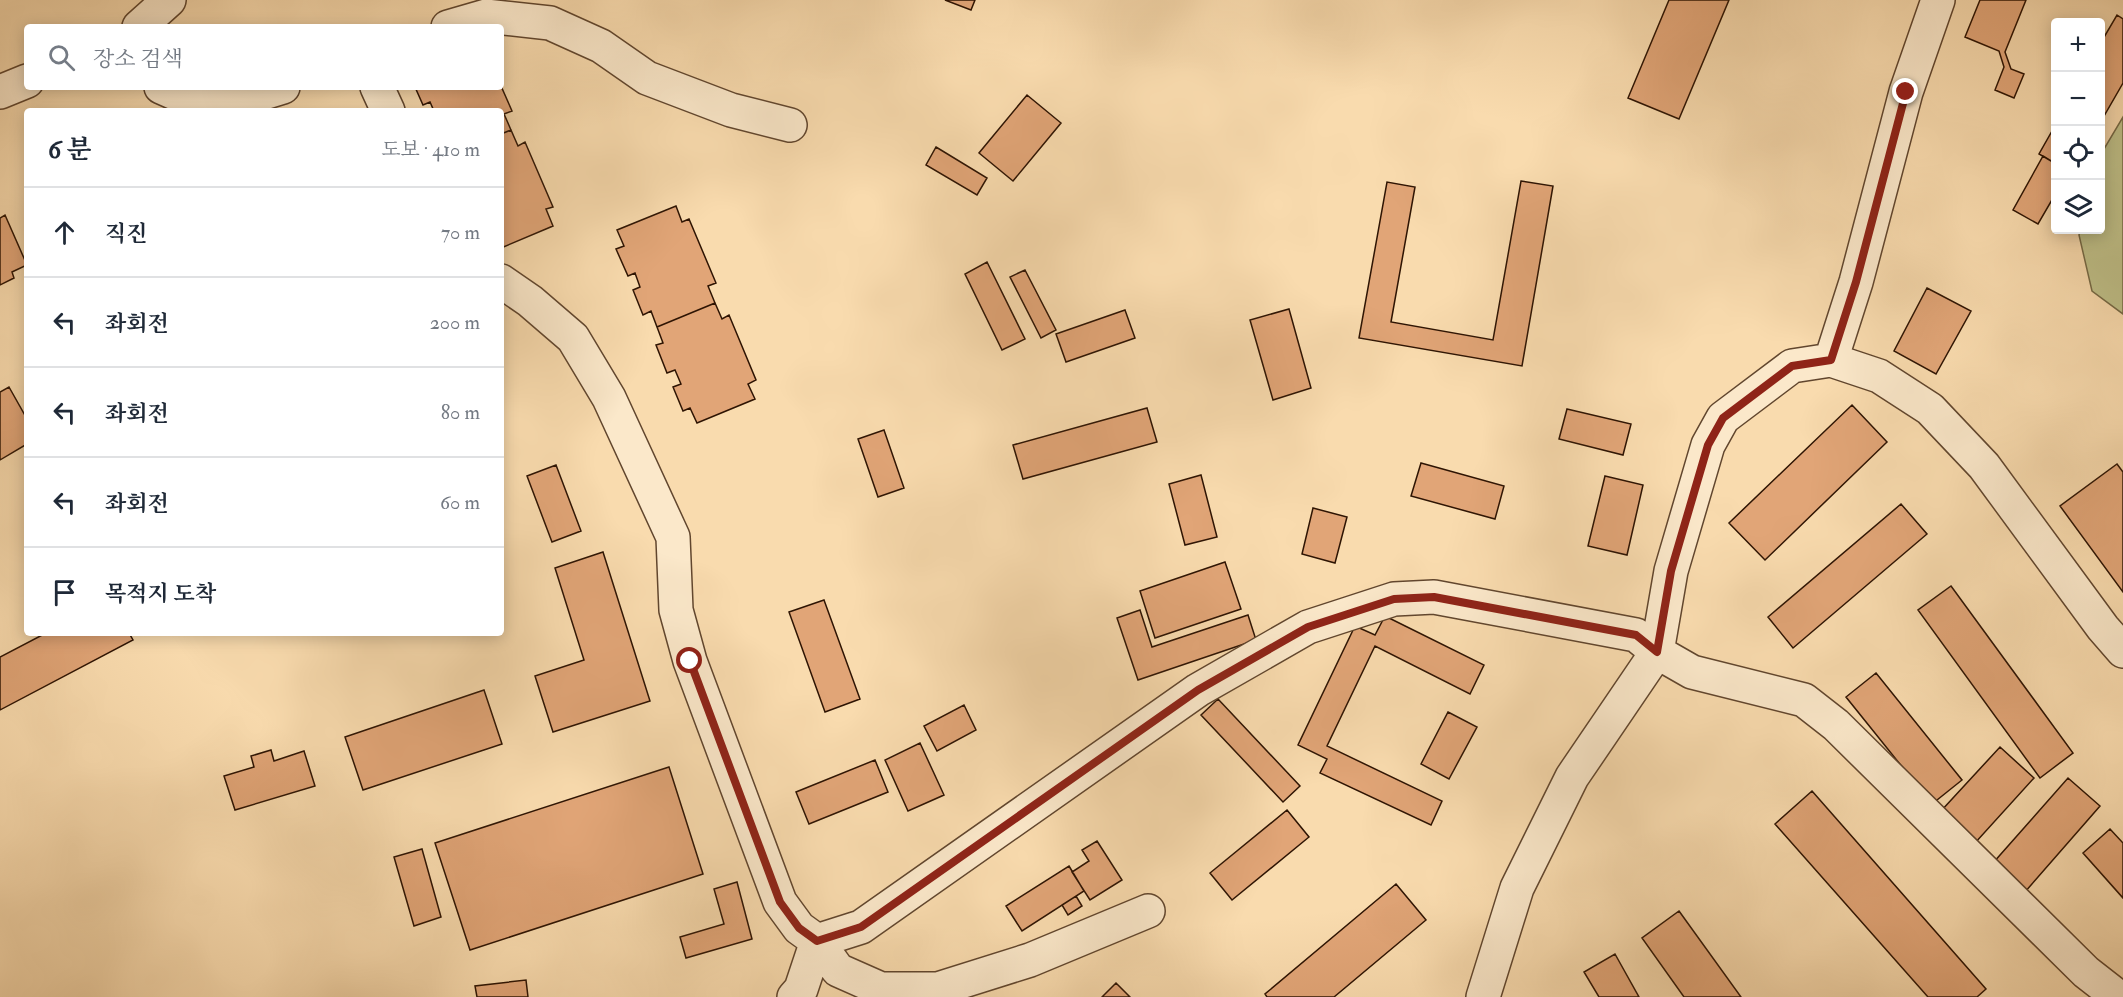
<!DOCTYPE html>
<html lang="ko">
<meta charset="utf-8">
<style>
body{margin:0;font-family:"IM FELL Double Pica","Noto Serif KR",serif;background:#f2f2f3;color:#1f2937}
.controls{position:absolute;right:18px;top:18px;display:grid;overflow:hidden;border-radius:6px;box-shadow:0 3px 15px #0003}
.controls button{width:54px;height:54px;display:grid;place-items:center;padding:0;border:0;border-bottom:2px solid #e0e1e3;background:#fff;color:#1f2937;font:30px sans-serif}
.stop{position:absolute;width:18px;height:18px;margin:-14px;border:4px solid #8f2418;border-radius:50%;background:#fff}
.stop.end{background:#8f2418;border-color:#fff;box-shadow:0 2px 6px #0008}
.list{margin:0;padding:0;list-style:none}
h2{display:flex;justify-content:space-between;align-items:center;height:78px;margin:0;padding:0 24px;font-size:26px}
h2 small{font-size:20px;font-weight:400;color:#747a83}
.list li{display:grid;grid-template-columns:39px 1fr auto;gap:18px;align-items:center;box-sizing:border-box;height:90px;padding:0 24px;border-top:2px solid #e0e1e3}
.list b{display:block;font-size:22px;white-space:nowrap}
.list em{font-size:20px;font-style:normal;color:#747a83}
.icon{flex:none;width:33px;height:33px;fill:none;stroke:currentColor;stroke-width:2;stroke-linecap:round;stroke-linejoin:round}
.map{position:relative;flex:none;width:2123px;height:997px;overflow:hidden}
.search{position:absolute;background:#fff;box-shadow:0 3px 15px #0003;left:24px;top:24px;width:480px;height:66px;display:flex;align-items:center;gap:15px;box-sizing:border-box;padding:0 21px;border-radius:6px;color:#747a83;font-size:22px}
.panel{position:absolute;background:#fff;box-shadow:0 3px 15px #0003;left:24px;top:108px;width:480px;height:528px;border-radius:6px}
.map>svg:first-child{display:block}
.green{fill:#bfc089;stroke:#766a46;stroke-width:1.5}
.building{fill:#e1a577;stroke:#2e1403;stroke-width:1.5}
.lines{fill:none;stroke-linecap:round;stroke-linejoin:round}
.minor-casing{stroke:#61462e;stroke-width:36}
.minor{stroke:#fbe8ca;stroke-width:33}
.route{stroke:#8f2418;stroke-width:8}
</style>
<div class="map">
<svg width="2123" height="997" viewBox="0 0 2123 997">
<rect width="100%" height="100%" fill="#f9dbae"/>
<filter id="stains"><feTurbulence type="fractalNoise" baseFrequency=".00333" numOctaves="4"/><feColorMatrix values="0 0 0 0 .2 0 0 0 0 .09 0 0 0 0 .02 0 0 0 .5 -.17"/></filter>
<radialGradient id="worn" r=".72"><stop offset=".6" stop-color="#630" stop-opacity="0"/><stop offset="1" stop-color="#630" stop-opacity=".3"/></radialGradient>
<path class="green" d="M2123,117v197l-31,-23 -13,-56 1,-5h20l1,-76z"/>
<path class="building" d="M945,0h30l-4,10z
M1669,0h60l-50,119 -51,-21z
M1980,0h46l-21,52 6,17 13,5 -10,24 -19,-8 9,-23 -5,-16 -34,-14z
M2117,15l6,4v64l-23,40v-79z
M501,86l11,25 -8,3 7,16 -10,4v-23h-67l-4,-9 -7,3 -8,-18z
M1027,95l34,28 -48,58 -34,-28z
M2056,124v40l-17,-10z
M511,130l7,16 7,-4 28,65 -7,2 7,17 -52,22v-114z
M936,147l51,31 -10,17 -51,-30z
M2043,156l13,8v29l-18,31 -25,-14z
M1521,181l32,5 -31,180 -163,-28 28,-156 28,5 -24,135 102,18z
M676,206l6,16 7,-3 27,64 -8,3 7,17 -58,24 -6,-16 -8,4 -10,-25 7,-3 -5,-14 -7,3 -12,-27 8,-3 -7,-16z
M5,215l22,50 -15,7 2,6 -14,7v-67z
M987,262l38,77 -23,11 -37,-76z
M1025,270l31,60 -15,8 -31,-61z
M1927,288l44,23 -35,63 -42,-23z
M715,303l7,16 7,-4 27,65 -8,4 7,15 -58,24 -7,-15 -7,3 -10,-24 8,-3 -6,-14 -8,3 -11,-28 7,-2 -6,-16z
M1289,309l22,79 -38,12 -23,-80z
M1125,310l10,28 -69,24 -10,-28z
M9,387l18,32v25l-27,16v-68z
M1852,405l35,37 -122,118 -36,-37z
M1147,408l10,34 -134,37 -10,-34z
M1567,409l64,15 -8,31 -64,-16z
M884,430l20,58 -26,9 -20,-58z
M1421,463l83,23 -9,33 -84,-23z
M2117,464l6,8v120l-63,-86z
M556,465l25,66 -29,11 -25,-66z
M1201,475l16,62 -32,8 -16,-61z
M1605,476l38,9 -16,70 -39,-9z
M1901,504l26,30 -134,114 -25,-31z
M1313,508l34,9 -12,46 -33,-9z
M603,552l47,149 -97,31 -18,-56 49,-16 -29,-92z
M1225,562l16,47 -86,29 -15,-47z
M1951,586l122,167 -33,25 -122,-168z
M824,600l36,99 -35,13 -36,-100z
M1140,610l12,37 96,-32 8,25 -118,40 -21,-62z
M1385,616l99,49 -14,29 -95,-48 -48,100 115,55 -11,24 -111,-52 7,-14 -29,-14 57,-119 20,9z
M46,633h83l4,7 -133,70v-53z
M1876,673l86,107 -30,24 -86,-107z
M484,690l18,54 -139,46 -18,-53z
M1218,699l82,87 -17,16 -82,-87z
M964,705l12,25 -39,21 -13,-25z
M1448,712l29,15 -28,52 -28,-15z
M920,743l24,52 -36,16 -23,-51z
M2000,747l34,31 -59,65 -34,-32z
M271,750l3,11 30,-10 11,35 -80,24 -11,-34 30,-9 -3,-11z
M875,760l13,32 -79,32 -13,-32z
M669,767l34,107 -233,76 -35,-107z
M2068,778l32,28 -75,86 -32,-29z
M1812,791l174,198 -9,8h-49l-153,-173z
M1287,810l22,27 -77,63 -22,-27z
M2110,829l13,14v55l-40,-45z
M1097,841l25,39 -32,20 -18,-28 17,-11 -7,-11z
M422,849l19,68 -27,9 -20,-69z
M1069,866l15,25 -62,40 -16,-25z
M737,882l15,57 -66,19 -6,-21 44,-13 -10,-35z
M1396,884l30,36 -92,77h-67l-2,-3z
M1076,896l6,10 -14,9 -6,-10z
M1679,911l62,86h-57l-42,-59z
M1615,954l24,43h-40l-15,-25z
M526,980l2,17h-51l-2,-11z
M1116,983l14,14h-28z"/>
<g class="lines">
<defs>
<path id="minor" d="M139,27l30,-27
M448,27l38,-11 64,7 51,23 46,32 84,32 59,15
M161,87l27,12 53,1 42,-13
M377,87l11,24
M0,92l27,-11
M501,281l29,20 43,37 36,60 64,139 3,73 14,51 90,241 19,26 18,13 44,-14 337,-237 110,-63 86,-28 40,-2 202,38 21,17 35,20 112,28 32,25 250,247 32,25
M1831,360l25,-78 50,-190 32,-92
M817,941l21,29 43,19h57l92,-29 118,-49
M794,997l7,-8 16,-48
M1483,997l34,-109 55,-111 85,-125 14,-81 37,-126 15,-27 69,-52 39,-6 48,16 51,33 54,57 119,162 20,23"/>
</defs>
<use href="#minor" class="minor-casing"/>
<use href="#minor" class="minor"/>
</g>
<g class="lines">
<path class="route" d="M690,661l90,241 19,26 18,13 44,-14 337,-237 110,-63 86,-28 40,-2 202,38 21,17 14,-81 37,-126 15,-27 69,-52 39,-6 25,-78 50,-190"/>
</g>
<rect width="100%" height="100%" filter="url(#stains)"/>
<rect width="100%" height="100%" fill="url(#worn)"/>
</svg>
<div class="controls">
<button>+</button>
<button>−</button>
<button><svg class="icon" aria-label="locate" viewBox="0 0 24 24"><circle cx="12" cy="12" r="6"/><path d="M12 2v4M12 18v4M2 12h4M18 12h4"/></svg></button>
<button><svg class="icon" aria-label="layers" viewBox="0 0 24 24"><path d="M12 4l9 5-9 5-9-5zM3 14l9 5 9-5"/></svg></button>
</div>
<div class="stop" style="left:690px;top:661px"></div>
<div class="stop end" style="left:1906px;top:92px"></div>
<div class="search"><svg class="icon" aria-label="search" viewBox="0 0 24 24"><circle cx="10" cy="10" r="6"/><path d="M15 15l6 6"/></svg>장소 검색</div>
<section class="panel">
<h2>6 분<small>도보 · 410 m</small></h2>
<ul class="list">
<li><svg class="icon" aria-label="ahead" viewBox="0 0 24 24"><path d="M12 20V5M6 11l6-6 6 6"/></svg><div><b>직진</b></div><em>70 m</em></li>
<li><svg class="icon" aria-label="left" viewBox="0 0 24 24"><path d="M17 20v-9H6M10 6l-5 5 5 5"/></svg><div><b>좌회전</b></div><em>200 m</em></li>
<li><svg class="icon" aria-label="left" viewBox="0 0 24 24"><path d="M17 20v-9H6M10 6l-5 5 5 5"/></svg><div><b>좌회전</b></div><em>80 m</em></li>
<li><svg class="icon" aria-label="left" viewBox="0 0 24 24"><path d="M17 20v-9H6M10 6l-5 5 5 5"/></svg><div><b>좌회전</b></div><em>60 m</em></li>
<li><svg class="icon" aria-label="arrive" viewBox="0 0 24 24"><path d="M6 21V4h12l-3 4 3 4H6"/></svg><div><b>목적지 도착</b></div></li>
</ul>
</section>
</div>
